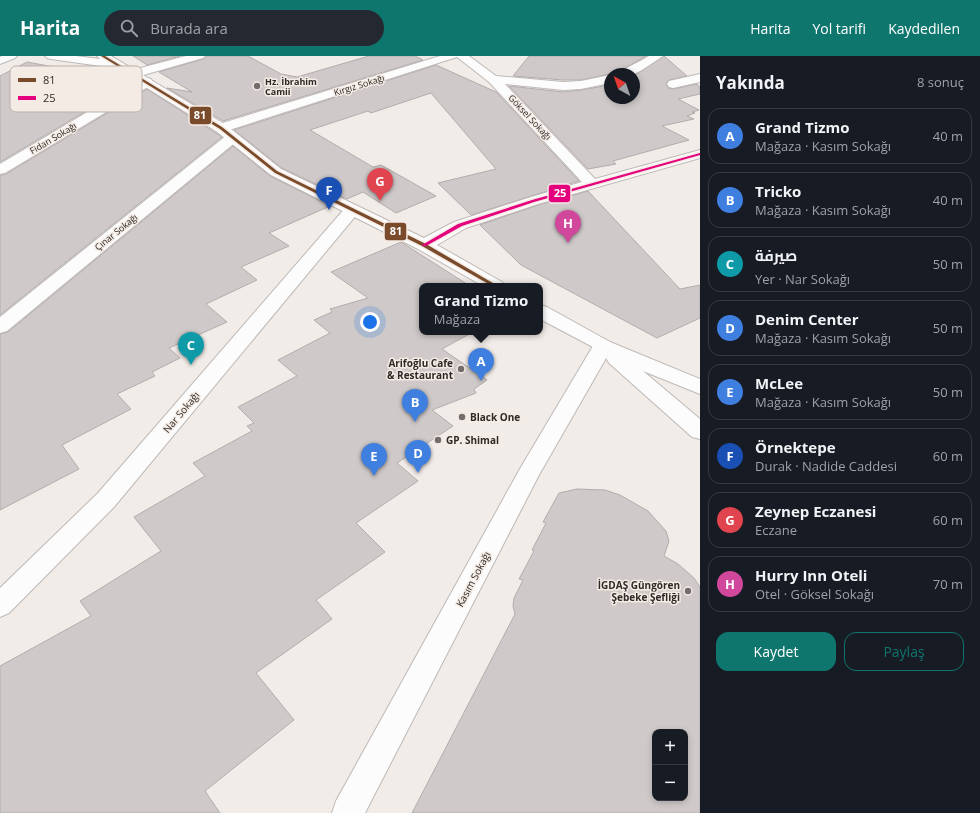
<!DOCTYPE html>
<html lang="tr">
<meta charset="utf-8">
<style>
body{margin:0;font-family:"Open Sans",Cairo,sans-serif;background:#242831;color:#f1f3f6}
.controls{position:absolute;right:12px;bottom:12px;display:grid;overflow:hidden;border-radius:8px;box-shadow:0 2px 6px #0003}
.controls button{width:36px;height:36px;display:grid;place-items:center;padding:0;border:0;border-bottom:1px solid #363941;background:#171b24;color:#f1f3f6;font:20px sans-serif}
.compass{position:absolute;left:604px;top:12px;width:36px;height:36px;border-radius:50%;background:#171b24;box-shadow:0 2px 6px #0003;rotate:320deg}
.you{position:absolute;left:370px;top:266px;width:14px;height:14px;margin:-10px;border:3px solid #fff;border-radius:50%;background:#1a73e8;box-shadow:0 0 0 6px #1a73e833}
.badge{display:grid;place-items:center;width:26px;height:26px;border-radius:50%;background:#0f766e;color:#fff;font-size:13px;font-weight:700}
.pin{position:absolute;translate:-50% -33px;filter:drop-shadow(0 1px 2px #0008)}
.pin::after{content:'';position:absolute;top:21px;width:14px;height:12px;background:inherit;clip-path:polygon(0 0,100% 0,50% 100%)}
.popup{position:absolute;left:419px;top:227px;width:124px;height:52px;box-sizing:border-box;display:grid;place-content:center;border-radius:8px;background:#171b24;filter:drop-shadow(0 1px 3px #0005);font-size:13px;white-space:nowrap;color:#9ea1a6}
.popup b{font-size:15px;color:#f1f3f6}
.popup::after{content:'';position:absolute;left:50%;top:100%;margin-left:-8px;border:8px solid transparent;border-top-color:#171b24}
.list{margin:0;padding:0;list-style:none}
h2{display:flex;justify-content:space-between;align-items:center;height:52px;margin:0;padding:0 16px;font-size:17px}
h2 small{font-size:13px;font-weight:400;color:#9ea1a6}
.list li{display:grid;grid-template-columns:26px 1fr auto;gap:12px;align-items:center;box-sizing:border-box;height:56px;margin:0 8px 8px;padding:0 8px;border:1px solid #363941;border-radius:12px}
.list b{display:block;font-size:15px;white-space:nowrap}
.list p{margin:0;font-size:13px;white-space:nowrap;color:#9ea1a6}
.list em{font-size:13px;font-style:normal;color:#9ea1a6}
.actions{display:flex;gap:8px;padding:12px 16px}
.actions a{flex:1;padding:9px 0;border:1px solid #0f766e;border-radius:12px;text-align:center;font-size:14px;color:#0f766e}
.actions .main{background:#0f766e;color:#fff}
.icon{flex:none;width:22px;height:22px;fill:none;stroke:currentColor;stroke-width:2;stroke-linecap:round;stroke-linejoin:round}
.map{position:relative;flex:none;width:700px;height:757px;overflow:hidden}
header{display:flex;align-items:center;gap:24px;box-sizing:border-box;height:56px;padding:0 20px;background:#0f766e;color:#fff}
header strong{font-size:19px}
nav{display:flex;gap:22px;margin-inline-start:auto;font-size:14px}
.search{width:280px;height:36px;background:#242831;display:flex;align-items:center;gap:10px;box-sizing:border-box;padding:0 14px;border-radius:22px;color:#9ea1a6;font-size:15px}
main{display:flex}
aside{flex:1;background:#171b24}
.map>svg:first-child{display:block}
.building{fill:#cfcac9;stroke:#b2adac;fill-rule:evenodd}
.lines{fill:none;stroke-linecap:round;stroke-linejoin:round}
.minor-casing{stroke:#bdb9b6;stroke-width:2}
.major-casing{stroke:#bdb9b6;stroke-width:2}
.minor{fill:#fdfcfc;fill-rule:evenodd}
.major{fill:#fdfcfc;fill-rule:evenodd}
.bus-1-casing{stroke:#f5ebe5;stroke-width:3}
.bus-2-casing{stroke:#f5ebe5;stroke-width:3}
.bus-1{fill:#7a4b2a;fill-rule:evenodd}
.bus-2{fill:#e5007d;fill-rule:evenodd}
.poi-dot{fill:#726d6b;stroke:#f5ebe5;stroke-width:1.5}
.labels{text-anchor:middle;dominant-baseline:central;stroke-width:3;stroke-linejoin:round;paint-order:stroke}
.far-poi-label{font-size:9px;font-weight:bold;fill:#2d2927;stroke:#f5ebe5;text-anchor:start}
.far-street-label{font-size:9px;fill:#2d2927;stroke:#f5ebe5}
.poi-label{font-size:10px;font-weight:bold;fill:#2d2927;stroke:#f5ebe5;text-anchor:end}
.street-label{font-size:10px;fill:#2d2927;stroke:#f5ebe5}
.key{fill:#f5ebe5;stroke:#b9b1ac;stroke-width:1}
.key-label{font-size:11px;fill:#2d2927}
.line-badge{stroke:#f5ebe5;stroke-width:1.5}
.badge-label{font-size:11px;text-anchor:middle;font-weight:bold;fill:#fff}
</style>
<header>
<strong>Harita</strong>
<div class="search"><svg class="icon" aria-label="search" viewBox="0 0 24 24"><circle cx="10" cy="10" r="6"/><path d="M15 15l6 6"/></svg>Burada ara</div>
<nav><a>Harita</a><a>Yol tarifi</a><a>Kaydedilen</a></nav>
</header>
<main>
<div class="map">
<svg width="700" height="757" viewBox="0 0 700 757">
<rect width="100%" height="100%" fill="#f2ece8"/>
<path class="building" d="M133,0h47l-33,9z
M206,0h42l33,18 16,3 72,-21h46l8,4 -200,61 -56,-33 25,4 -33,-20 44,-13z
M529,0h117l-23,13 -6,5h-7l-29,6h-18l-50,-4z
M664,0l23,20 -18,4 -3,3 2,5 5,1 24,-5 3,3v7l-22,5 21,11 -7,2 3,1 -8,3 7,3 -32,7 27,14 -76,21 3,3 -28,5 -79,-83 54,6 18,-2 29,-5v13h24v-22z
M27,6l107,20h1l-135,80v-86z
M436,9l60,27 83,89 -108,34 -33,-32 58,-14 -65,-76 -60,20 -3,-2 -58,19 63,37 8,-2 55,31 -40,17 -33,-21 -16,7 -65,-31 -48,-38z
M147,33l75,48 -222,178v-140l6,-1z
M233,90l37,30 60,30 -61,27 20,13 -48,21 16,13 -51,24 21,18 -58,26 11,10 -28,14 3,4 -38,18 14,15 -69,36 17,24 -79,41v-176l8,-2z
M588,135l92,98 20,-4v33l-43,20 -136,-73 -41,-40 58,-20z
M401,186l69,44h-48v46h51l-31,17 45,31 -13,9 2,4 -44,17 21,16 -56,37 21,18 -62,42 29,29 -69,48 16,19 -76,54 38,47 -89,71 15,22h-220v-147l91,-50 -11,-15 81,-50 -27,-34 71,-41 -12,-13 59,-32 -5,-5 7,-3 -16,-16 59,-31 -19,-16 52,-27 -16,-13 18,-8 -2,-3 38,-11 -37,-26z
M577,433l28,1 15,5 28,16 18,20 3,10 -5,15 14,8 16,14 6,9v226h-288l103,-199 -2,-8 1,-8 9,-18 -4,-1 15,-28 -2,-1 14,-27 -3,-1 16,-29zM655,676h30v66h-30z"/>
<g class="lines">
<defs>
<path id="minor" d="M2,0h15l-2,2 -15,6v-7z
M186,0h19l-2,2 -70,20 -4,-1 -2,-3 2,-3z
M440,0h29l27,20 67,6 18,-1 29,-6v8l-29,6 -18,1 -58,-6 90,95 105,-29v8l-162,46 -72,24 -36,21 -6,1 -6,-1 -2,-4 2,-4 36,-19 74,-24 54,-16 -93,-100 -32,-25 -231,74h-10l-2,-3 2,-3z
M649,0h14l-21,14 -8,4h-16c3,-4 25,-14 31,-18z
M700,18v8l-27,6 -4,-1 -2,-3 2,-3z
M147,22l4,1 2,3 -2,3 -146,88 -5,1v-10l143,-85z
M232,78l5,1 2,3 -2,3 -230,190 -7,2v-16l227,-182z
M352,149l6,2 2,3 -2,3 -244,294 -105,106 -9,4v-29l98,-95 248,-286z
M603,284l7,2 3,4 -74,129 -174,338h-33l4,-12 185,-334 72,-121 3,-4z"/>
<path id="major" d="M45,0h31l24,3 -3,-3h14l115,69 55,44 149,72 72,41 3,4h-22l-65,-37 -147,-74 -55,-44 -101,-63 -64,-9 -4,-1z
M540,249l7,2 63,35 90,37v15l-57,-23 57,48v20l-8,-2 -83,-74 -3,-5 2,-3 -68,-36z"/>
</defs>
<use href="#minor" class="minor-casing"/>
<use href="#major" class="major-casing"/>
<use href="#minor" class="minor"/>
<use href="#major" class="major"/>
<defs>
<path id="bus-1" d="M101,0h4l117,71 55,44 149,73 72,42h-6l-70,-40 -147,-73 -55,-44z"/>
<path id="bus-2" d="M700,97v2l-166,47 -72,24 -36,20h-4v-1l36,-21 74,-24z"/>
</defs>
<use href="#bus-1" class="bus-1-casing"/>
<use href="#bus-2" class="bus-2-casing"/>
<use href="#bus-1" class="bus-1"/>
<use href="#bus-2" class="bus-2"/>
</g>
<g class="poi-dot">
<circle cx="257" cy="30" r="4"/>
<circle cx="461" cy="313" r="4"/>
<circle cx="462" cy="361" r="4"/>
<circle cx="438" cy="384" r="4"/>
<circle cx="688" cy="535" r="4"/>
</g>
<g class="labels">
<g class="far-poi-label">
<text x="265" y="25">Hz. İbrahim<tspan x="265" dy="10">Camii</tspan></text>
</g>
<g class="far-street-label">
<text transform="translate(359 29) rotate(-17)">Kırgız Sokağı</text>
<text transform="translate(530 61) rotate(47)">Göksel Sokağı</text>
<text transform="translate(53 82) rotate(-31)">Fidan Sokağı</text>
<text transform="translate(116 176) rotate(-39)">Çınar Sokağı</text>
</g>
<g class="poi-label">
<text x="453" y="307">Arifoğlu Cafe<tspan x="453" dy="12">&amp; Restaurant</tspan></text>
<text x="470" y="361" text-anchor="start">Black One</text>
<text x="446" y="384" text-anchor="start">GP. Shimal</text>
<text x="680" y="529">İGDAŞ Güngören<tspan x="680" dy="12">Şebeke Şefliği</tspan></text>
</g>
<g class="street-label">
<text transform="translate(181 356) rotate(-50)">Nar Sokağı</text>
<text transform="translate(473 523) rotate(-62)">Kasım Sokağı</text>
</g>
</g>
<rect x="10" y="10" width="132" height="46" rx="6" class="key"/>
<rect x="18" y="22" width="18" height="4" fill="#7a4b2a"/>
<rect x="18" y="40" width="18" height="4" fill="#e5007d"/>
<g class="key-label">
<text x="43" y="28">81</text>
<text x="43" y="46">25</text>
</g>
<g class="line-badge">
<rect x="189" y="50" width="23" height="19" rx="4" fill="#7a4b2a"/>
<rect x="548" y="128" width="23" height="19" rx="4" fill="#e5007d"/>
<rect x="384" y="166" width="23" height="19" rx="4" fill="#7a4b2a"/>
</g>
<g class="badge-label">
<text x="200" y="63">81</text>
<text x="560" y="141">25</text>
<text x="396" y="179">81</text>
</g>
</svg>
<div class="controls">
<button>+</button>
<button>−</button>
</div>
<svg class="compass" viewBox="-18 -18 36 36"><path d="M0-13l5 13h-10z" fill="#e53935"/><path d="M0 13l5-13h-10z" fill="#9ea1a6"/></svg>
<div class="you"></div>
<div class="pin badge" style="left:481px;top:325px;background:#3f7fe0">A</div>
<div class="popup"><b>Grand Tizmo</b>Mağaza</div>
<div class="pin badge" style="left:415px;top:366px;background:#3f7fe0">B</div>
<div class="pin badge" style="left:191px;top:309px;background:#0f9aa8">C</div>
<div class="pin badge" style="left:418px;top:417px;background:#3f7fe0">D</div>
<div class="pin badge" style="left:374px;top:420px;background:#3f7fe0">E</div>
<div class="pin badge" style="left:329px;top:154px;background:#1a4fb4">F</div>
<div class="pin badge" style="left:380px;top:145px;background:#e0444e">G</div>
<div class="pin badge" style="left:568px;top:187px;background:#d1479c">H</div>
</div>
<aside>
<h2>Yakında<small>8 sonuç</small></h2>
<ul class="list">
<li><span class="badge" style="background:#3f7fe0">A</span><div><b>Grand Tizmo</b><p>Mağaza · Kasım Sokağı</p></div><em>40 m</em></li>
<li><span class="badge" style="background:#3f7fe0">B</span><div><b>Tricko</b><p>Mağaza · Kasım Sokağı</p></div><em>40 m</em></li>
<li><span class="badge" style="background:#0f9aa8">C</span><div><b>صيرفة</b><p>Yer · Nar Sokağı</p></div><em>50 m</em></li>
<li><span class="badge" style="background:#3f7fe0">D</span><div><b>Denim Center</b><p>Mağaza · Kasım Sokağı</p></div><em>50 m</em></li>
<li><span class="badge" style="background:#3f7fe0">E</span><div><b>McLee</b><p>Mağaza · Kasım Sokağı</p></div><em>50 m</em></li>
<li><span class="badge" style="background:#1a4fb4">F</span><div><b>Örnektepe</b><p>Durak · Nadide Caddesi</p></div><em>60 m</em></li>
<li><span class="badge" style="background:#e0444e">G</span><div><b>Zeynep Eczanesi</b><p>Eczane</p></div><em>60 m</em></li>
<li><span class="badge" style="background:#d1479c">H</span><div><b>Hurry Inn Oteli</b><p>Otel · Göksel Sokağı</p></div><em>70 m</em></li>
</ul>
<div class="actions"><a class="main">Kaydet</a><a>Paylaş</a></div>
</aside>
</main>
